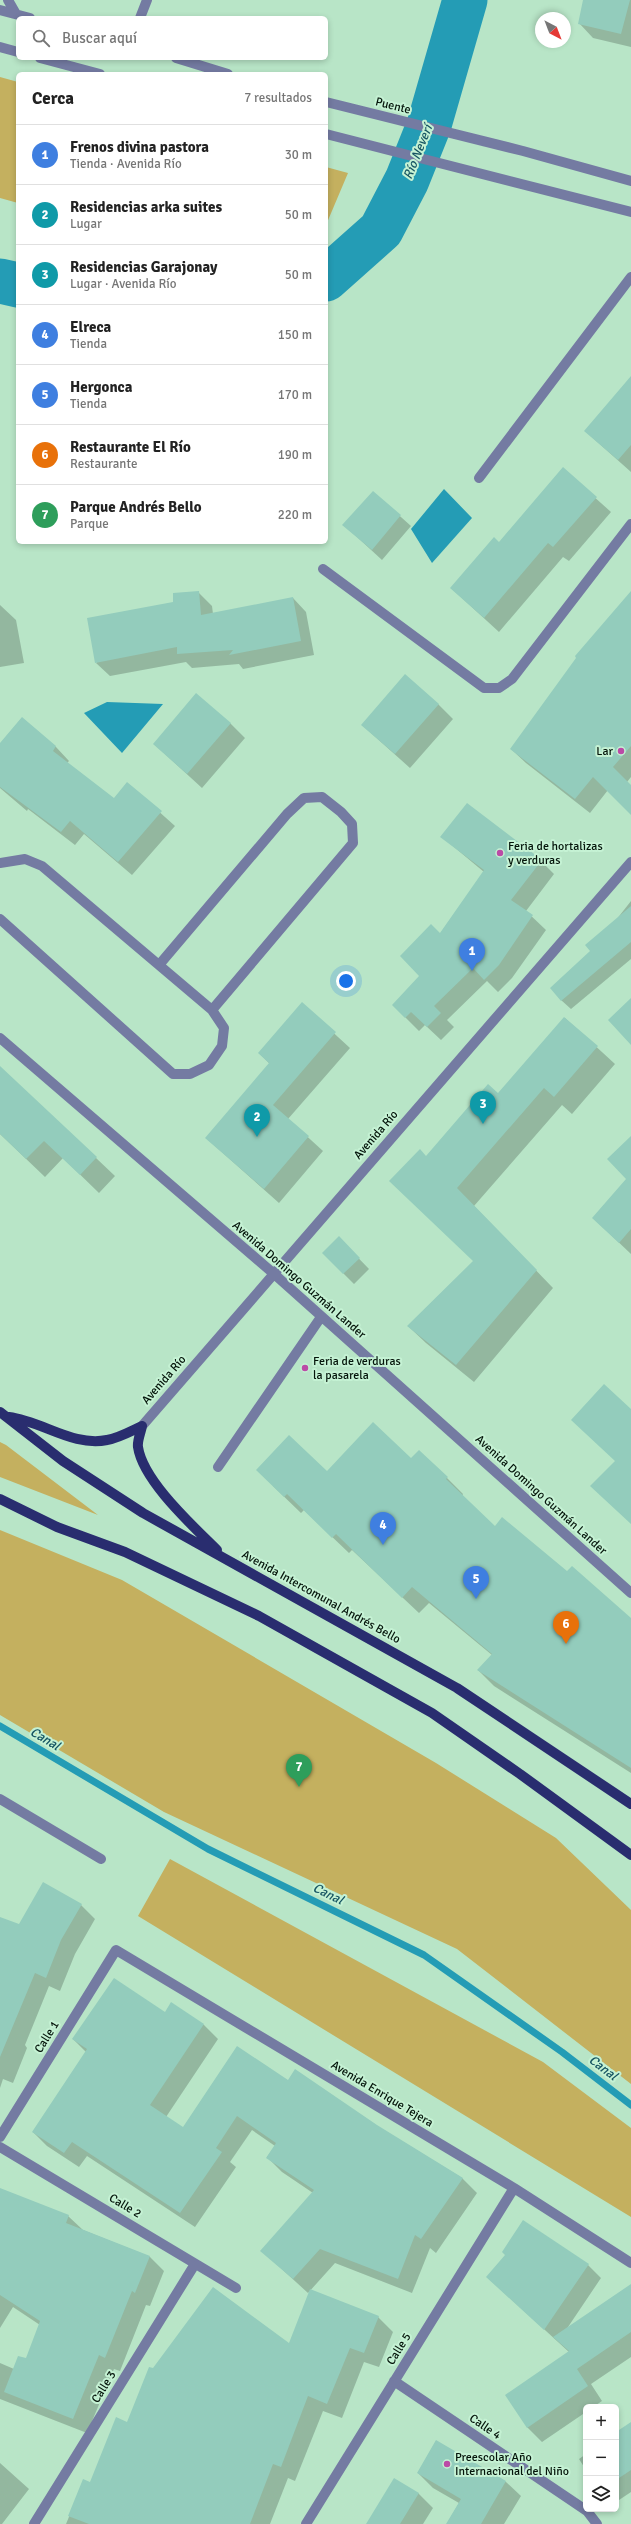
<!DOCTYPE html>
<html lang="es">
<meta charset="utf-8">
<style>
body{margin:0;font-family:Signika,sans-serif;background:#f2f2f2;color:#222}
.controls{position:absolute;right:12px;bottom:12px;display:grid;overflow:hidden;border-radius:6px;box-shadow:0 2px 6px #0003}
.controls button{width:36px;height:36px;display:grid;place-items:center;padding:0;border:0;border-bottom:1px solid #e0e0e0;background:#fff;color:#222;font:20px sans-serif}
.compass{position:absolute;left:535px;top:12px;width:36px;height:36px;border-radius:50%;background:#fff;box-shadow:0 2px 6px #0003;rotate:138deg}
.you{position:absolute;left:346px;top:981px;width:14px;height:14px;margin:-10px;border:3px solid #fff;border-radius:50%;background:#1a73e8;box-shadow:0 0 0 6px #1a73e833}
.badge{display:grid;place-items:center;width:26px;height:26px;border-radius:50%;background:#bb4aa6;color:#fff;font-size:13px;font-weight:700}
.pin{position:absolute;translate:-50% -33px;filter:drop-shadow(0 1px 2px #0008)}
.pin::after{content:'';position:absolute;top:21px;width:14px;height:12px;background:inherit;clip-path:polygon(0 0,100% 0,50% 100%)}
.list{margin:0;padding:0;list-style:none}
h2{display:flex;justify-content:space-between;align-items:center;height:52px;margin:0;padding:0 16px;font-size:17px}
h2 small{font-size:13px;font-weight:400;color:#767676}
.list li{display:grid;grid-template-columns:26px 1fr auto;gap:12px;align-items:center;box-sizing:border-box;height:60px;padding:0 16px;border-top:1px solid #e0e0e0}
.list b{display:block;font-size:15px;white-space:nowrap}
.list p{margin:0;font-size:13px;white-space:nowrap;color:#767676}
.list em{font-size:13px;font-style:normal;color:#767676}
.icon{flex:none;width:22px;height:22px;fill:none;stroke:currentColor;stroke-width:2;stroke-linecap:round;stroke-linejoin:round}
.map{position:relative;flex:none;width:631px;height:2524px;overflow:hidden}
.search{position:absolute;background:#fff;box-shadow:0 2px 6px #0003;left:16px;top:16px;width:312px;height:44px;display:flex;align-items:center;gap:10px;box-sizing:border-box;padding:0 14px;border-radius:6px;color:#767676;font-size:15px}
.panel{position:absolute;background:#fff;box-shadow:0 2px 6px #0003;left:16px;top:72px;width:312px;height:472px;border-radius:6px}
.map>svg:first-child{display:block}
.green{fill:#c4b05f}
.water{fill:#249cb5}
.shadow{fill:#0003}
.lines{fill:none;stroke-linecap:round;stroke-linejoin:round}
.stream{stroke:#249cb5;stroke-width:7}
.river{stroke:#249cb5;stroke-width:45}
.building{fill:#93ccbc}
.minor{stroke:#747ba2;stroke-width:10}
.major{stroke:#292d6f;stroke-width:10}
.poi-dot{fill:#bb4aa6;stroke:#c5f2d4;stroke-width:1.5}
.labels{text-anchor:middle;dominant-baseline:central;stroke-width:4;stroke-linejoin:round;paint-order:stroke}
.street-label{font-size:12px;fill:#04140a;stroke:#c5f2d4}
.poi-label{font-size:12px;fill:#04140a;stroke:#c5f2d4;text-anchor:start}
.water-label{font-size:13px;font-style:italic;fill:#165462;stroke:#c5f2d4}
</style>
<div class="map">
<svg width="631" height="2524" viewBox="0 0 631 2524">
<rect width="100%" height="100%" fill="#b8e5c7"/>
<path class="green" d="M0,77l18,5v121l-18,-5z
M326,167l22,6 -22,52z
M0,1442l6,3 92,70 -98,-38z
M0,1530l122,50 314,183 120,75 75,72v174l-174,-135 -293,-137 -164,-97z
M170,1859l373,203 88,66v89l-493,-301z"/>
<path class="water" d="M444,489l28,29 -40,45 -21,-34z
M107,702l56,2 -41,49 -38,-40z"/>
<path class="shadow" d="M584,0h47v47l-38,-9 -14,-15z
M631,384v88l-46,-41z
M563,469l48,43 -42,49 -6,-4 -64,75 -48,-44 48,-45z
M373,492l38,34 -29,34 -38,-35z
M198,592l14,14 1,8 80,-16 13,14 8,43 -71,14 -4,-5 -47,4 -6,-6 -76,14 -14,-13 78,-60z
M631,594v183l-4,5 4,4v27l-23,-23 -18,23 -64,-50 -15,-14z
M0,605l16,15 8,43 -24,4z
M438,704l15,15 -43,49 -48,-43z
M22,718l34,29 13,14 -2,2 47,36 13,-16 48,43 -43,49 -48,-41 -9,11 -47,-36 -1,2 -27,-23v-44z
M230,723l15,15 -43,50 -48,-44z
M442,837l99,24 13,13 -28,37 20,19 -34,48 -14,14 -11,-11 -40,39 7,7 -13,13 -16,-15 -6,6 -26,-26 28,-29 19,-42 44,-62z
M631,901v58l-60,50 -10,-9 30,-48z
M302,1004l48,44 -62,71 35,32 -44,52 -73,-65 64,-74 -11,-11z
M565,1018l50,46 -43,50 -10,-9 -88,101 79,82 -79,94 -48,-39 -18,-17 66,-65 -48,-104 72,-63z
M0,1067l115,109 -16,17 -36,-35 -18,19 -45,-43z
M631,1137v117l-38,-36 34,-39z
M339,1238l30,31 -15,15 -31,-31z
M411,1459l36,19 16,16 -1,2 33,31 72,46 64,46v154l-137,-87 -16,-16 14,-15 -63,-52 -10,10 -67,-63 -3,3 -45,-43 -3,3 -28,-27 54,-14z
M81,1905l14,14 -20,35 -15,37 -11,-5 -24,59 2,3 -14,35 -10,-4 -3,9v-170l19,8z
M171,2004l33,21 14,14 -52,78 17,11 105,-47 89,45 85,52 15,15 -41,60 -6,-5 -18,45 -77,-30 -27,30 -46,-42 51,-58 -31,-21 -15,-15 8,-11 -23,-16 -22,32 6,5 -41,60 -108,-71 -8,11 -32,-21 -14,-14 53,-80 -13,-13 92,-25z
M0,2191l68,25 15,14 67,27 14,14 -14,35 -4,-1 -26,66 -6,-2 -27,64 -87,-34v-36l14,6 12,-9 14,-35 -27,-18 -13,21z
M523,2221l65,44 13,13 -35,52 65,-35v62l-40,27 11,17 -9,6h-7v5l-44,30 -15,-15 42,-75 -82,-75 19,-22z
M378,2317l15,15 -14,35 -15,-5 -22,56 -19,-7 -28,70 -7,-3 -18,46h-204l18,-43 6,2 38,-60 25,-54 136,-25z
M631,2423v69l-15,10v-68z
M436,2441l70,41 15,14 -17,28h-57l12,-21 -26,-15 -15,-15z
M586,2454v16l-7,-11z
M0,2463l29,26 -27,35h-2z
M418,2493l15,15 -10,16h-56z"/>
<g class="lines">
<path class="stream" d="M0,1726l208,123 216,106 138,97 69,53"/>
<path class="river" d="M326,279l55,-49 26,-50 22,-55 36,-125
M0,281l18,4"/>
</g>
<path class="building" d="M583,0h47l-9,34 -43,-10z
M631,376v69l-13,15 -34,-29z
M563,467l34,30 -44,50 -5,-4 -64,75 -34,-30 44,-51 5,5z
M373,491l28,24 -29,35 -30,-25z
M199,591l2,24 92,-18 8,44 -72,14 4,-5 -56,4v-7l-82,16 -8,-45 86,-16v-9z
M631,591v155l-18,21 18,18v30l-38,-38 -18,22 -65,-50 66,-91 -1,-2z
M405,674l34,30 -44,50 -34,-29z
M196,693l35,30 -44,51 -34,-30z
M22,717l34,29 -3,5 61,47 13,-16 35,29 -44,51 -48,-41 -9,11 -61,-45v-44z
M467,803l75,57 -31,40 22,15 -34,50 -15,15 -11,-12 -39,38 7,7 -14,14 -16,-15 -6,6 -13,-13 27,-29 -19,-20 31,-32 9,9 44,-63 -44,-33z
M631,906v36l-70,59 -11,-13 40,-37 -5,-6z
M631,998v47l-23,-25z
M302,1002l34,30 -63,73 36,31 -45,53 -59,-51 64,-75 -11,-10z
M564,1017l34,29 -44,51 -10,-9 -87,100 80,82 -81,95 -49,-39 66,-65 -84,-80 31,-32 6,7 62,-72 10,9z
M0,1066l97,91 -17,18 -36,-34 -18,18 -26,-25z
M631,1136v93l-12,14 -27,-25 34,-39 -19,-20z
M339,1236l21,22 -17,16 -21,-21z
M604,1384l27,25v115l-41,-38 25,-25 -44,-41z
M373,1422l38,36 8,-8 29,27 -2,2 49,47 7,-9 65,54 5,-5 59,52v150l-154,-98 15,-16 -80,-67 -10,11 -66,-64 -4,4 -45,-44 -3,3 -28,-27 33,-35 38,36z
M43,1882l39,22 -21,36 -15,38 -11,-5 -35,84v-140l19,7z
M114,1978l51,34 6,-10 33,22 -54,81 33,22 54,-81 51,34 7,-11 82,56 86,53 -42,61 -6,-4 -17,44 -78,-30 -27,30 -33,-28 54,-61 -48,-32 10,-15 -39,-27 -21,32 6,4 -42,61 -108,-71 -8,11 -32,-21 55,-83 -15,-10z
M0,2188l69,27 -3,8 84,33 -15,37 -3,-2 -27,67 -6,-3 -26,64 -69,-27 14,-36 8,2 14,-37 -40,-26z
M523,2220l66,44 -45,66 -58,-53 19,-22 -3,-3z
M631,2284v48l-54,37 11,17 -61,42 -22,-33 64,-44 -16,-14z
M213,2287l76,56 21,-54 69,27 -15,37 -14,-5 -23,56 -19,-8 -27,71 -8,-3 -23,60h-161l-21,-8 15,-37 7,3 26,-65 11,5 22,-55 4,1z
M631,2422v48l-15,10v-48z
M436,2440l70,41 -25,43h-35l15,-25 -44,-26z
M394,2478l25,15 -19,31h-34z"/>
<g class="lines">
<path class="minor" d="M8,0l8,14
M0,10l30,8
M140,18l7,-18
M0,47l18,5
M40,58l60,16
M176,58l52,16
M326,102l197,49 108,30
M326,134l305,78
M479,478l152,-201
M323,569l161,119h15l13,-9 119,-155
M0,863l25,-4 17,7 170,144 12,18 -2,18 -13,19 -19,9h-17l-173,-155
M159,965l128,-151 17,-16 18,-1 19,15 11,12 1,19 -141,167
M0,1038l273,235 358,320
M142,1426l489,-564
M218,1467l103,-150
M0,1799l101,60
M0,2137l116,-187 398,238 117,75
M0,2147l236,141
M394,2381l193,130 10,13
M34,2524l161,-260
M306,2524l208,-336"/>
<path class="major" d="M0,1412l63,49 80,52 314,175 174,116
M9,1417c33,4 64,30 98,23 12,-2 24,-9 35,-14
M142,1426c-1,6 -5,15 -4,21 5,34 55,79 79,103
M0,1499l57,28 68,25 134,64 173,97 88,61 111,81"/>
</g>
<g class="poi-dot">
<circle cx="621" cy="751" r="4"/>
<circle cx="500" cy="853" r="4"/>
<circle cx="305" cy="1368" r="4"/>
<circle cx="447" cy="2464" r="4"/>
</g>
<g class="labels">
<g class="street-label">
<text transform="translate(393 106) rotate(14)">Puente</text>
<text transform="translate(376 1135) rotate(-49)">Avenida Río</text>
<text transform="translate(299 1280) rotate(41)">Avenida Domingo Guzmán Lander</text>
<text transform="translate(164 1380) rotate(-49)">Avenida Río</text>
<text transform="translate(541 1495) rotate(42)">Avenida Domingo Guzmán Lander</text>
<text transform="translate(321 1597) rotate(29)">Avenida Intercomunal Andrés Bello</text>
<text transform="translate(47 2037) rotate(-58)">Calle 1</text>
<text transform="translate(382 2094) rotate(31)">Avenida Enrique Tejera</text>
<text transform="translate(125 2206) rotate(31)">Calle 2</text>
<text transform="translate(399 2349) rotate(-58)">Calle 5</text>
<text transform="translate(104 2387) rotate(-58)">Calle 3</text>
<text transform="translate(485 2427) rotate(34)">Calle 4</text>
</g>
<g class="poi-label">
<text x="613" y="751" text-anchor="end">Lar</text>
<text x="508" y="846">Feria de hortalizas<tspan x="508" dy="14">y verduras</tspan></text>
<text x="313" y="1361">Feria de verduras<tspan x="313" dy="14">la pasarela</tspan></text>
<text x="455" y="2457">Preescolar Año<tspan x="455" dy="14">Internacional del Niño</tspan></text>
</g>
<g class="water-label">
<text transform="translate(418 152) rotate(-68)">Río Neverí</text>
<text transform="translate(45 1739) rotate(31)">Canal</text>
<text transform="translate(328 1894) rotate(26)">Canal</text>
<text transform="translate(603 2068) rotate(37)">Canal</text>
</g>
</g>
</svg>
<div class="controls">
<button>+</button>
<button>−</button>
<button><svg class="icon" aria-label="layers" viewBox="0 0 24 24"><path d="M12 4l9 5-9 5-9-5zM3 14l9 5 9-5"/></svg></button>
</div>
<svg class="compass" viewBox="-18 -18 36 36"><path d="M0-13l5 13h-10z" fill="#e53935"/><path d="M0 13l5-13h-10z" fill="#767676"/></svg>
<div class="you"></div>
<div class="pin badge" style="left:472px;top:971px;background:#3f7fe0">1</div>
<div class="pin badge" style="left:257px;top:1137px;background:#0f9aa8">2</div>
<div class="pin badge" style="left:483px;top:1124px;background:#0f9aa8">3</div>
<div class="pin badge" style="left:383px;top:1545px;background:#3f7fe0">4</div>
<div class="pin badge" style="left:476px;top:1599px;background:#3f7fe0">5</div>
<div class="pin badge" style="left:566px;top:1644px;background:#e8710a">6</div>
<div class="pin badge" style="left:299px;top:1787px;background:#2e9e5b">7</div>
<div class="search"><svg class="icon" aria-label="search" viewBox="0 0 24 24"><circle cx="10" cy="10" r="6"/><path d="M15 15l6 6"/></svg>Buscar aquí</div>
<section class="panel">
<h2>Cerca<small>7 resultados</small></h2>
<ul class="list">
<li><span class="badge" style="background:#3f7fe0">1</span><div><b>Frenos divina pastora</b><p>Tienda · Avenida Río</p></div><em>30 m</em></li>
<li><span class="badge" style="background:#0f9aa8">2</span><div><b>Residencias arka suites</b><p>Lugar</p></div><em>50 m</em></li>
<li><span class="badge" style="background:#0f9aa8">3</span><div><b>Residencias Garajonay</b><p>Lugar · Avenida Río</p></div><em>50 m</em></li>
<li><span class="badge" style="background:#3f7fe0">4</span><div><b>Elreca</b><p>Tienda</p></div><em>150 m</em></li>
<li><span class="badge" style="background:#3f7fe0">5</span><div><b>Hergonca</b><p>Tienda</p></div><em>170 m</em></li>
<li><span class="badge" style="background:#e8710a">6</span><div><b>Restaurante El Río</b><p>Restaurante</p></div><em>190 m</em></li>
<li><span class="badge" style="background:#2e9e5b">7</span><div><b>Parque Andrés Bello</b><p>Parque</p></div><em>220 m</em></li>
</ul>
</section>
</div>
